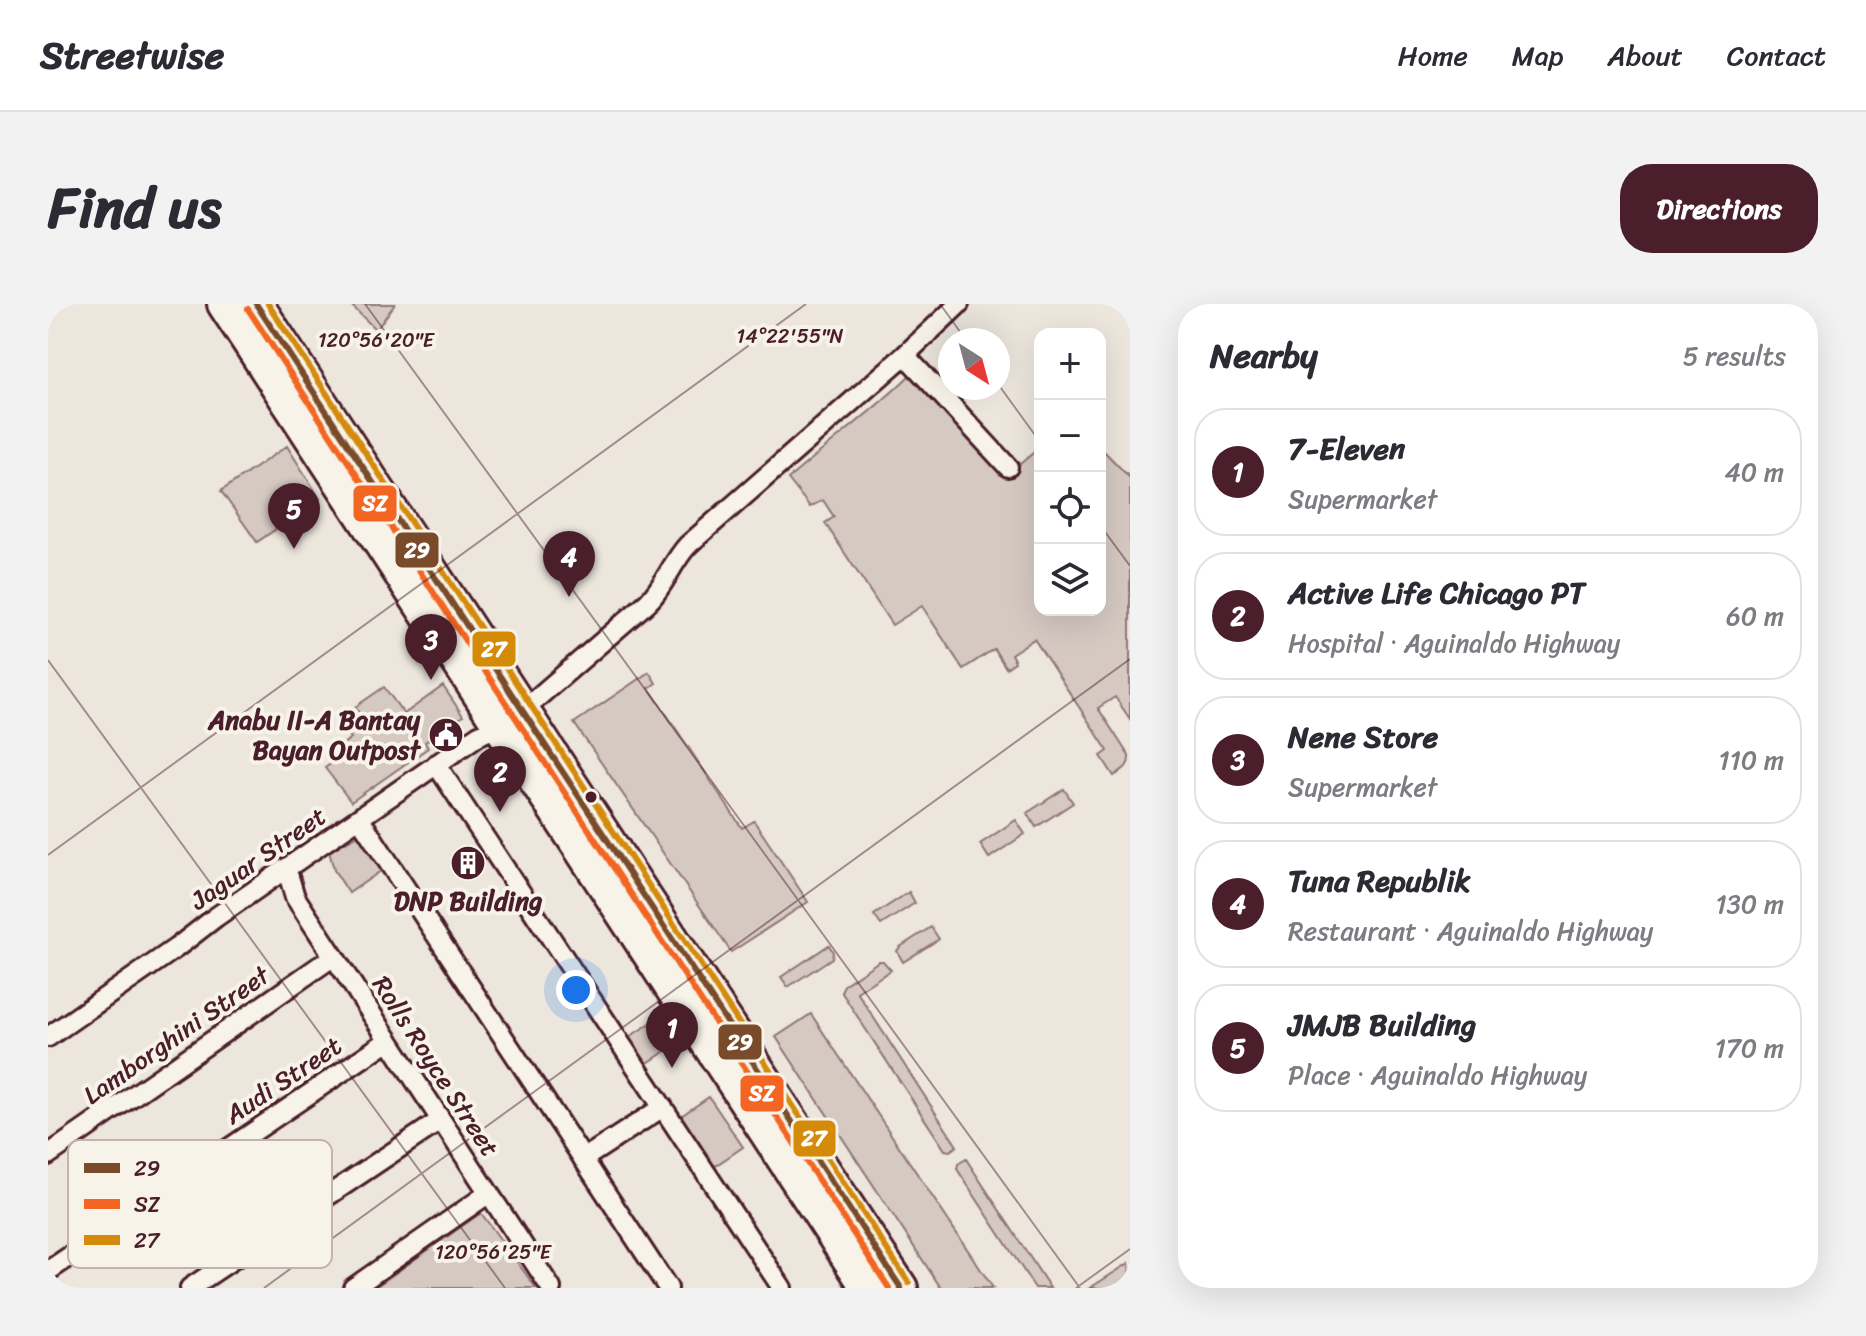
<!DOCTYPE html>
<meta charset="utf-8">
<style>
body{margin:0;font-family:Sriracha,sans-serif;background:#f2f2f3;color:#2b2b33}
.controls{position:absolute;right:24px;top:24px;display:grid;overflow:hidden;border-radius:16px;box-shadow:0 8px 32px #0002}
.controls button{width:72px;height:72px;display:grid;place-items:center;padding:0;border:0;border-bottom:2px solid #e1e1e2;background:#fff;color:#2b2b33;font:40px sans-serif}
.compass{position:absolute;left:890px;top:24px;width:72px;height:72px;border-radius:50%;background:#fff;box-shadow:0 8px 32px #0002;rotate:144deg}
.you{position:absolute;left:528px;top:686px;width:28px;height:28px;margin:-20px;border:6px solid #fff;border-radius:50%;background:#1a73e8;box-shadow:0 0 0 12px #1a73e833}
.badge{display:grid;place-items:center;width:52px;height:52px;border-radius:50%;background:#4a1f2b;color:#fff;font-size:26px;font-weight:700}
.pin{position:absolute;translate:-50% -66px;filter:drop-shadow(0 2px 4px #0008)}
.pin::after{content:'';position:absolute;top:42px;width:28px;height:24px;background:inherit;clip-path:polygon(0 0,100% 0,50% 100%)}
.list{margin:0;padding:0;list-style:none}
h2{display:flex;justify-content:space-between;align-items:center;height:104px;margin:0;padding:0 32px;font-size:34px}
h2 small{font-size:26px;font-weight:400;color:#7c7c81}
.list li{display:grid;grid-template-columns:52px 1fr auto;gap:24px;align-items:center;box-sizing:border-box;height:128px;margin:0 16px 16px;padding:0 16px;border:2px solid #e1e1e2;border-radius:32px}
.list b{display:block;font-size:30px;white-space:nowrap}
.list p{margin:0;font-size:26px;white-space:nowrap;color:#7c7c81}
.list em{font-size:26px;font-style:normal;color:#7c7c81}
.icon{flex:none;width:44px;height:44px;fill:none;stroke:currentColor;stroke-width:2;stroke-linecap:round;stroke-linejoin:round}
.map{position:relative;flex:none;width:1082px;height:984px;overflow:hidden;border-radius:32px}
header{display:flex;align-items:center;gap:48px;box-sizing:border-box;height:112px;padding:0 40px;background:#fff;border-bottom:2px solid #e1e1e2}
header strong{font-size:38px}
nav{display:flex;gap:44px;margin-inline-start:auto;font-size:28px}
.intro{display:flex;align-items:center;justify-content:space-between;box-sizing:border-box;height:192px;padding:0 48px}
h1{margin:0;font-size:56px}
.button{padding:20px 36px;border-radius:32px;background:#4a1f2b;color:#fff;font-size:28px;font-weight:700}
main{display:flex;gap:48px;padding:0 48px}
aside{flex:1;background:#fff;border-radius:32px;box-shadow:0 8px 32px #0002}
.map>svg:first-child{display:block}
.green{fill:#d5c9c2;stroke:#907476;stroke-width:2}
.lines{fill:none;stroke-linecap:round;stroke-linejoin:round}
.street-casing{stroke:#4a1f2b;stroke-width:24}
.highway-casing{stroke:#4a1f2b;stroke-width:38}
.street{stroke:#f7f3e8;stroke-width:18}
.highway{stroke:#f7f3e8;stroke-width:32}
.bus-1-casing{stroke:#f7f3e8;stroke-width:12}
.bus-2-casing{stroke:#f7f3e8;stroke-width:12}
.bus-3-casing{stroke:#f7f3e8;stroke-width:12}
.bus-1{stroke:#7a4b2a;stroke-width:6}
.bus-2{stroke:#f26522;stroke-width:6}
.bus-3{stroke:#d48b09;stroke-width:6}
.ticks{fill:none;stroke:#4a1f2b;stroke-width:2;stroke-opacity:0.45}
.bus-dot{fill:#4a1f2b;stroke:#f7f3e8;stroke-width:3}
.labels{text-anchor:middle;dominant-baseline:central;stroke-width:8;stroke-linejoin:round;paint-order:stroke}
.poi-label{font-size:26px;font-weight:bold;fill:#4a1f2b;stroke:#f7f3e8;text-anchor:end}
.street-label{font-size:26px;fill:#4a1f2b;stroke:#f7f3e8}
.key{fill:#f7f3e8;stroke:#c3b3af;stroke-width:2}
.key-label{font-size:22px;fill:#4a1f2b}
.ticks-label{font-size:20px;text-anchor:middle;fill:#4a1f2b;stroke:#f7f3e8;stroke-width:8;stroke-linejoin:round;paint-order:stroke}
.line-badge{stroke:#f7f3e8;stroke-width:3}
.badge-label{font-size:22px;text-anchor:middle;font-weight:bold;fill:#fff}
</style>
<header>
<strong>Streetwise</strong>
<nav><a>Home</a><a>Map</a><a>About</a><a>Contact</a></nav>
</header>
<div class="intro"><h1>Find us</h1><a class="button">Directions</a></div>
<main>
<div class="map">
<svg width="1082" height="984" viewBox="0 0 1082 984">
<rect width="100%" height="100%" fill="#ece6dd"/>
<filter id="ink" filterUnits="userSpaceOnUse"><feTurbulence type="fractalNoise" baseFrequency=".0125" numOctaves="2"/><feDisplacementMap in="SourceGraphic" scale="16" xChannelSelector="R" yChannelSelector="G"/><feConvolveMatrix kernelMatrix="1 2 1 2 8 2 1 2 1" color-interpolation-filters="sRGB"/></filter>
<g filter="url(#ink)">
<path class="green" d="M302,0h45l-19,26z
M863,70l7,1 87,102 35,-30v163h60v-163l30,31v241l-15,-22 -17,11 31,48c1,11 -7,14 -15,20l-13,-20 7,-5 -74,-112 -23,15 4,8 -9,6 -12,-19 -31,20 -41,-63 -30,19 -67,-102 9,-6 -11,-17 -13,7 -22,-28c41,-36 85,-67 123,-105z
M239,142l33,53 -63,43 -36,-51z
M601,368l7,11 -7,5 93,140 12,-7 54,81 -77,50 -157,-229z
M395,382l20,30 -38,26 3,6 -77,54 -26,-34 23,-17 -5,-7 8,-6 -5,-7 17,-12 -8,-12 29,-20 20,27z
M1016,485l9,14 -37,24 -9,-14z
M968,516l9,14 -36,24 -9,-14z
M312,530l25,34 -36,25 -15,-23 -5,-19z
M861,588l6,11 -34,22 -7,-10z
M883,623l8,12 -36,23 -6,-11 3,-4z
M781,641l4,7 -1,6 -44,29 -7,-10z
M831,657h4l8,9 -34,22 100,154 -7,5 -5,-1 -103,-157v-4l3,-5z
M763,710l182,274h-52l-165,-251z
M609,715l18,26 -32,21 -17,-27z
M661,793l34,50 -31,21 -34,-50z
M918,855l84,129h-15l-78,-119 1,-5z
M433,909l55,75h-162z
M1081,959l1,14 -17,11h-23z"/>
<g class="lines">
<defs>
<path id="street" d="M857,51l103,112
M388,460l346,524
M312,515l308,469
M236,565l5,8 6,20 256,391
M0,733l128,-89 40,-31 263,-182 21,-9 22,-15 126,-109c17,-17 24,-40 40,-57l217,-190 54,-51
M0,851l286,-199
M535,855l80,-52
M0,967l341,-231
M142,984l251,-168
M305,984l136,-95"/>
<path id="highway" d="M176,0l644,984
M208,0l645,984"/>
</defs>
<use href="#street" class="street-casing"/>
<use href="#highway" class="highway-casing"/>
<use href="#street" class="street"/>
<use href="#highway" class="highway"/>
<defs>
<path id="bus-1" d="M208,0l645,984"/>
<path id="bus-2" d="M200,5l641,979"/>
<path id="bus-3" d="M220,0l641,979"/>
</defs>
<use href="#bus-1" class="bus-1-casing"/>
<use href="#bus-2" class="bus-2-casing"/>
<use href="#bus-3" class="bus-3-casing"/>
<use href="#bus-1" class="bus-1"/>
<use href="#bus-2" class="bus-2"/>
<use href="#bus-3" class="bus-3"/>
</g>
</g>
<path class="ticks" d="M317,0l715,984M892,0l26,36M950,80l42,58M1052,221l30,41M0,356l457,628M0,551l758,-551M216,984l866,-629M1028,984l54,-39"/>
<defs>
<symbol id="civic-disc" viewBox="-11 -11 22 22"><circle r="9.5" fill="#4a1f2b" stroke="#f7f3e8"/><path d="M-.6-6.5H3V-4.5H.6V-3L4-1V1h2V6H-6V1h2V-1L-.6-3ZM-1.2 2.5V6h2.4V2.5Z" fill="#fff"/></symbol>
<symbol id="building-disc" viewBox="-11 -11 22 22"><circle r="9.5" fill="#4a1f2b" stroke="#f7f3e8"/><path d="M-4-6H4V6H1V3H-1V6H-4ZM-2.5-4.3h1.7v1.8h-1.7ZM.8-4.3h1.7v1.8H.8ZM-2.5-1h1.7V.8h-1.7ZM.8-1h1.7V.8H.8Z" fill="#fff"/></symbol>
</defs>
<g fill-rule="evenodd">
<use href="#civic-disc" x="378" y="411" width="40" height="40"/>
<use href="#building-disc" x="400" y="539" width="40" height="40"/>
</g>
<circle class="bus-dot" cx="543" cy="493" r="7"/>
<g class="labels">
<g class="poi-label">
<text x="372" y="416">Anabu II-A Bantay<tspan x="372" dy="30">Bayan Outpost</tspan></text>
<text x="420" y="597" text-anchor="middle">DNP Building</text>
</g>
<g class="street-label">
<text transform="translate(210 554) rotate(-35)">Jaguar Street</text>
<text transform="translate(128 731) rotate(-35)">Lamborghini Street</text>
<text transform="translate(388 762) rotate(57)">Rolls Royce Street</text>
<text transform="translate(235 776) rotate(-34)">Audi Street</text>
</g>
</g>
<rect x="20" y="836" width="264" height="128" rx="12" class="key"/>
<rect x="36" y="859" width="36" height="10" fill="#7a4b2a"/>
<rect x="36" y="895" width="36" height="10" fill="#f26522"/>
<rect x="36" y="931" width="36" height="10" fill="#d48b09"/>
<g class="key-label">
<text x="86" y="872">29</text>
<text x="86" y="908">SZ</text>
<text x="86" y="944">27</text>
</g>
<g class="ticks-label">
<text x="742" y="39">14°22'55"N</text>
<text x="328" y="43">120°56'20"E</text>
<text x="445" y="955">120°56'25"E</text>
</g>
<g class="line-badge">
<rect x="304" y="180" width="46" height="39" rx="8" fill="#f26522"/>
<rect x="346" y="227" width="46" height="38" rx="8" fill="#7a4b2a"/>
<rect x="423" y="326" width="46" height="38" rx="8" fill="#d48b09"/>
<rect x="669" y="719" width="46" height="38" rx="8" fill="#7a4b2a"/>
<rect x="691" y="770" width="46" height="39" rx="8" fill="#f26522"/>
<rect x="744" y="815" width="45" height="39" rx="8" fill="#d48b09"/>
</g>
<g class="badge-label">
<text x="327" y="207">SZ</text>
<text x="369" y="254">29</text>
<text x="446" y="353">27</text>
<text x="692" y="746">29</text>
<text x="714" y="797">SZ</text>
<text x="766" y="842">27</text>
</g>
</svg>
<div class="controls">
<button>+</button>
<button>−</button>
<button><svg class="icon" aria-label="locate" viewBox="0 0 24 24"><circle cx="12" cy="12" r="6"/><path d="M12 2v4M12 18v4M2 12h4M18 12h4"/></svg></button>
<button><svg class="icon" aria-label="layers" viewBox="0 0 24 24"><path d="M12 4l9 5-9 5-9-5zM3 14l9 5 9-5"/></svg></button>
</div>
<svg class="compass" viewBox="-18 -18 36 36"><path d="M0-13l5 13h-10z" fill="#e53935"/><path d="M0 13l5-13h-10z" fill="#7c7c81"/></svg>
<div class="you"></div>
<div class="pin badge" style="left:624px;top:764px">1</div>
<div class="pin badge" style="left:452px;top:508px">2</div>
<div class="pin badge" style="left:383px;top:376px">3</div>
<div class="pin badge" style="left:521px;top:293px">4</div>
<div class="pin badge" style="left:246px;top:245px">5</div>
</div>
<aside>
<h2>Nearby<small>5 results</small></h2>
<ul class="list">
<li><span class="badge">1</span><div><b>7-Eleven</b><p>Supermarket</p></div><em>40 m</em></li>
<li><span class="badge">2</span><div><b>Active Life Chicago PT</b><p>Hospital · Aguinaldo Highway</p></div><em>60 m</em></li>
<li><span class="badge">3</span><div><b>Nene Store</b><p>Supermarket</p></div><em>110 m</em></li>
<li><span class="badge">4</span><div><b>Tuna Republik</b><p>Restaurant · Aguinaldo Highway</p></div><em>130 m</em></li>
<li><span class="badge">5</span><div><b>JMJB Building</b><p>Place · Aguinaldo Highway</p></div><em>170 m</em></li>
</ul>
</aside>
</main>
